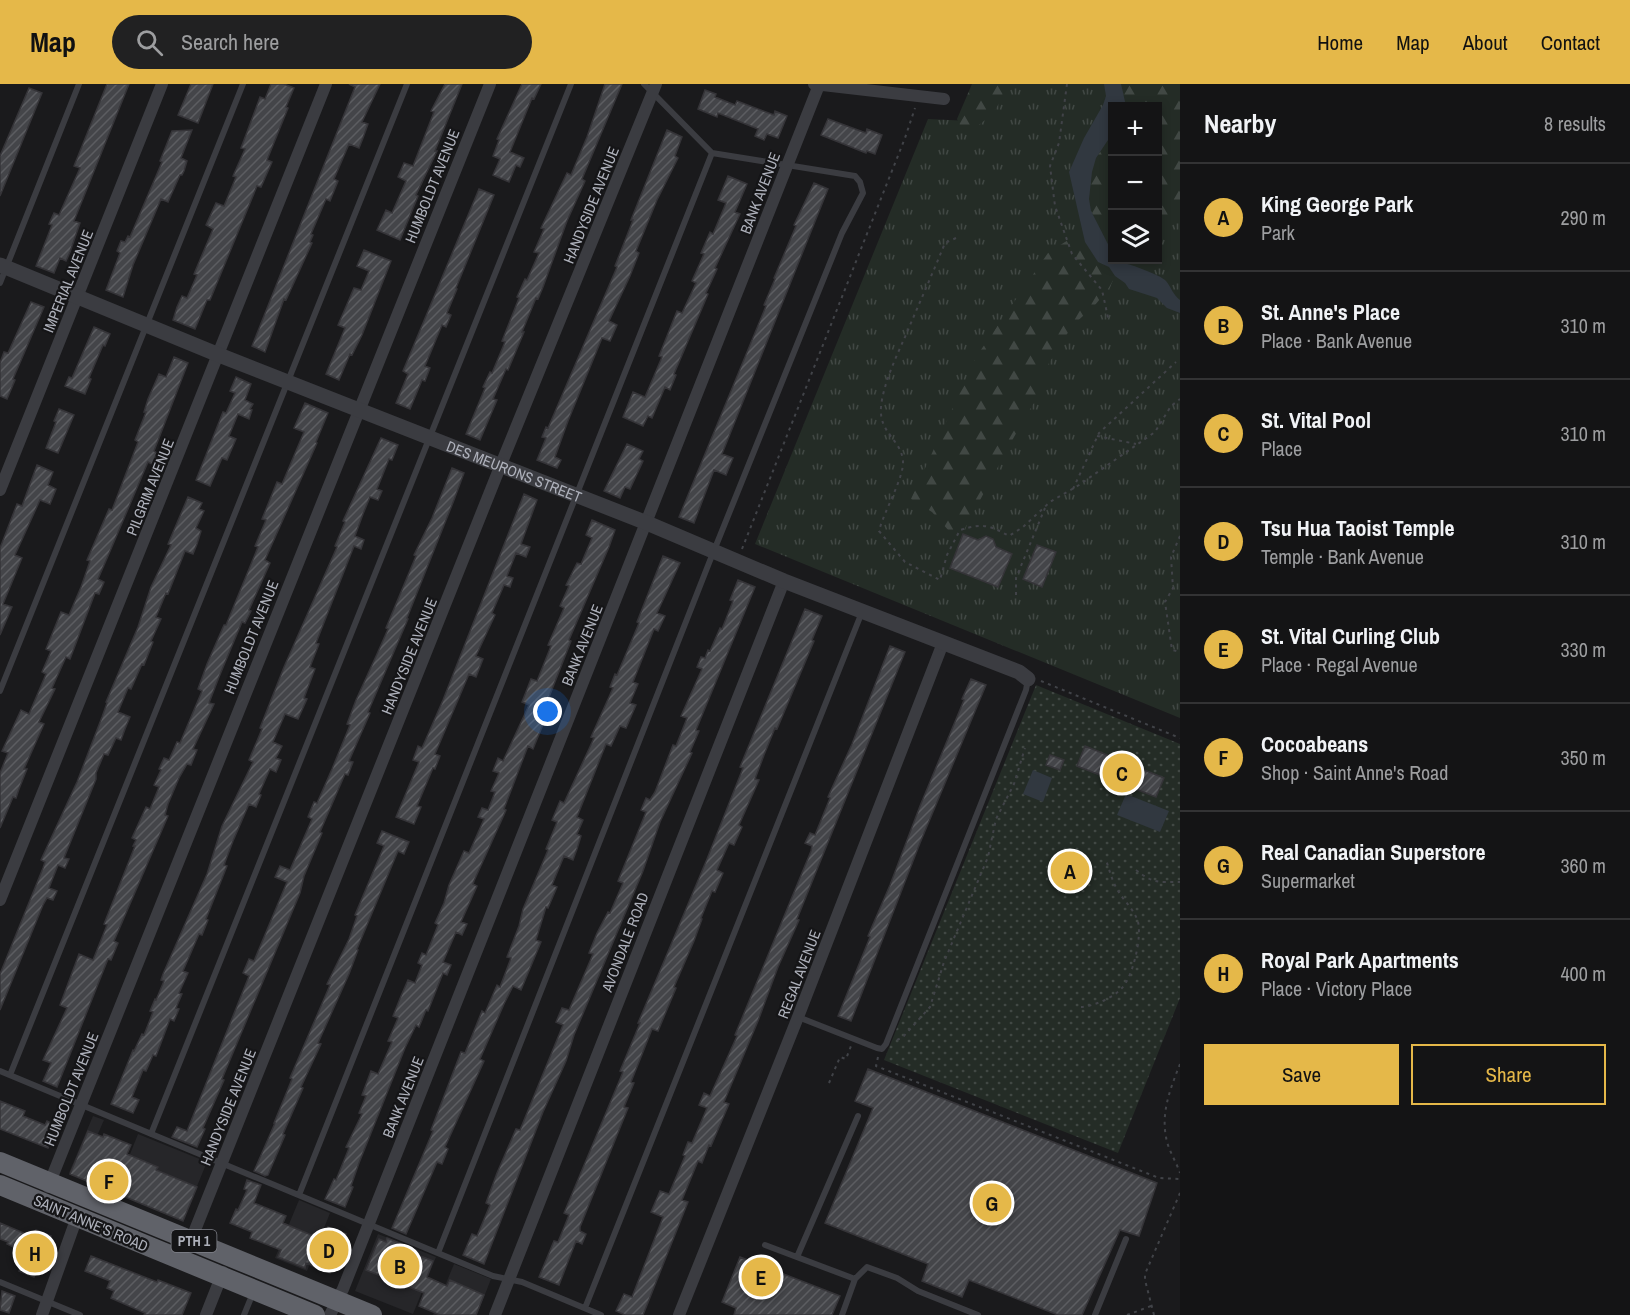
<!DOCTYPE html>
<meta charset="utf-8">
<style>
body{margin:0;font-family:"Archivo Narrow",sans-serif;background:#212122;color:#f1f3f6}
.controls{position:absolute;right:18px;top:18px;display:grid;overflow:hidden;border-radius:0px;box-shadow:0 3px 9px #0003}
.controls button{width:54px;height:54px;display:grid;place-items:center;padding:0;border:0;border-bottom:2px solid #333334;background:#141415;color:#f1f3f6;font:30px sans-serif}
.you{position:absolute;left:548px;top:628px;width:21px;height:21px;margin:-15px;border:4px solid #fff;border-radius:50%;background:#1a73e8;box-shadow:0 0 0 9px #1a73e833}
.badge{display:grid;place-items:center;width:39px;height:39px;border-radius:50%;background:#e5b849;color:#111;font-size:20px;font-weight:700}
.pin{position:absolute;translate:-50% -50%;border:3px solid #fff;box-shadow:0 2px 6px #0006}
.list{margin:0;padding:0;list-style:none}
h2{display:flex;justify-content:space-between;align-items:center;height:78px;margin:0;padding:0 24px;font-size:26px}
h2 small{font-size:20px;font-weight:400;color:#9d9ea0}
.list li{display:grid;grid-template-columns:39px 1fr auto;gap:18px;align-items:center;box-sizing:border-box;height:108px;padding:0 24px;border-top:2px solid #333334}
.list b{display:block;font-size:22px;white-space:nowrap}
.list p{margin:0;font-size:20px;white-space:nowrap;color:#9d9ea0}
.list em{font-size:20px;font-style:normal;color:#9d9ea0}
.actions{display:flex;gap:12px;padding:18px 24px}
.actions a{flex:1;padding:14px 0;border:2px solid #e5b849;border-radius:0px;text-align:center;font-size:21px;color:#e5b849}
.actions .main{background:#e5b849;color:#111}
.icon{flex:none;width:33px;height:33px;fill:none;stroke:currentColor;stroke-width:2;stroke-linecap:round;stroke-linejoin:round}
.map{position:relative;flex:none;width:1180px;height:1231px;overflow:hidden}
header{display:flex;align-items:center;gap:36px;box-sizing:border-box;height:84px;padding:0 30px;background:#e5b849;color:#111}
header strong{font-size:28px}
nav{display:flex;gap:33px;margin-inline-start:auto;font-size:21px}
.search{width:420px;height:54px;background:#212122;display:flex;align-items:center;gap:15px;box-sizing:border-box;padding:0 21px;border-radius:33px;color:#9d9ea0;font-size:22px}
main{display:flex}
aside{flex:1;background:#141415}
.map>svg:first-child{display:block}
.built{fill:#262629}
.grass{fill:url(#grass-tufts);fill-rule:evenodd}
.forest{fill:url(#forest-firs)}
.park{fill:url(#park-dots)}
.water{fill:#313840}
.building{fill:url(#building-hatch);stroke:#353438;stroke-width:1.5}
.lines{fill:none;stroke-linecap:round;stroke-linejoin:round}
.path{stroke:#414348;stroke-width:2;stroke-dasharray:3 4.5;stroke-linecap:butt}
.service{stroke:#3b3c41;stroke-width:6}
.minor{stroke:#3b3c41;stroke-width:12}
.tertiary{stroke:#3b3c41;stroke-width:15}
.trunk{stroke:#606269;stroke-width:20}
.labels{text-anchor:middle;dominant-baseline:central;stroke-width:4.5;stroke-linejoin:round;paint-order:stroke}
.shield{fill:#151517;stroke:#80828a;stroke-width:1.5}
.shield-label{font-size:14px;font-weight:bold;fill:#aeb1bb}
.street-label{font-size:15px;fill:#aeb1bb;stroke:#151517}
</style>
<header>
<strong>Map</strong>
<div class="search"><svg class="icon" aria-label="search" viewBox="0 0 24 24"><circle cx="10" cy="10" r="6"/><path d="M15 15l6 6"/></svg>Search here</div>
<nav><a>Home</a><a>Map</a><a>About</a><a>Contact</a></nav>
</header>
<main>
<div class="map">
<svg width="1180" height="1231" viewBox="0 0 1180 1231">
<defs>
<pattern id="grass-tufts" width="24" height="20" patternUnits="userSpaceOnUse" patternTransform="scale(1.5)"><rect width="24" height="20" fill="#242c26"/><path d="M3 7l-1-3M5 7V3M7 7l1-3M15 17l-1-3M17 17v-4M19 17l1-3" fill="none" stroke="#414844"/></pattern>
<pattern id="forest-firs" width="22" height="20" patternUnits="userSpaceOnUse" patternTransform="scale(1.5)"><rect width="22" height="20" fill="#242c26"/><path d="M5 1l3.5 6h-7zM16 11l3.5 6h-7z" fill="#414844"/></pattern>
<pattern id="park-dots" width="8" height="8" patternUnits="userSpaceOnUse" patternTransform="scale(1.5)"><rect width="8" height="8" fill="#242c26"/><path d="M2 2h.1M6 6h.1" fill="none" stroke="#414844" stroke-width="1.8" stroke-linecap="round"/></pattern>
<pattern id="building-hatch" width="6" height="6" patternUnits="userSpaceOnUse" patternTransform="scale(1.5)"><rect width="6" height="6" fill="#444549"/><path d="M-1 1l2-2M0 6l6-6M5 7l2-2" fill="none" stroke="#5c5d61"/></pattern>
</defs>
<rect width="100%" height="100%" fill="#1a1a1c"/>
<path class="built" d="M93,1032l11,4 -25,57 -10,-4z
M138,1050l69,28 -24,58 -68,-28z
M299,1116l31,13 -23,58 -32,-13z
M378,1150l58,23 -23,57 -58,-23z
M454,1180l37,15 -14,36h-44z"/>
<path class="grass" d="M997,0h183v634l-425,-174 173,-425 42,2zM1112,22h46v154h-46z"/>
<path class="forest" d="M972,0h34c-8,29 -17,35 -42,50l-7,-15z
M1121,0h40l7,7 12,6v108l-22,27v-126h-32z
M1112,50v118l-21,-41 -2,-12 3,-27 4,-14z
M1082,147c3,9 8,20 15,27 6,6 13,10 18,18l-5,11 -15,18 -23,21 -31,50 -2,18 -25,43 -56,104 -26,-29 -21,-13 65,-142 72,-104z"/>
<path class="park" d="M1036,601l144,59v254l-62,155 -234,-93z"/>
<path class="water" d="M1104,0h17l5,22h-14v28l-16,24 -4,14 -3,27 2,12 21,41v8c7,0 50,15 54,21 5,6 7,14 14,19v13l-13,-5 -10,-10 -28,-9 -4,-6 -10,-7 -6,-9 -11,-5 -13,-20 -16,-70 15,-34 19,-33 3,-9z
M1033,686l19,8 -9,24 -20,-8z
M1126,710l43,17 -9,21 -43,-17z"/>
<path class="building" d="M107,0h22l-55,137 6,2 -10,29 -4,9 -6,-3 -6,15 -18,-7 16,-41 -3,-1 5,-11 5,2 21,-47 -6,-2z
M191,0h22l-15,39 -20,-8z
M271,0h13l10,4 -8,19 2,1 -21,52 5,2 -11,25 -4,-1 -47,114h-3l-12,29 -22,-9 4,-13 5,-11 5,2 10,-23 -3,-1 19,-45 -7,-4 10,-22 8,3 12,-29 -3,-1 12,-27 -4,-1 15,-40 4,-11 5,2z
M349,0h31l-18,38 6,2 -5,14 -4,10 -10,-4 -15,35 4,2 -8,20 -4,-2 -15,35 2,1 -3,7 2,1 -26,57 -2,-1 -19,53 -13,-6 103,-259z
M445,0h17l-27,67h2l-21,44 2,1 -18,44 -23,-10 9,-20 6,3 14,-32 -8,-4 6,-14 9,3 21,-54 -3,-1z
M522,0h19l-7,15 -2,-1 -22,54 14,6 -4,9 -4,-2 -7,17 -16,-7 7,-16 -7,-3 6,-16 -2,-1z
M605,0h17l-40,95 3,2 -18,40 -24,66 -5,12 -2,-1 -14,34h2l-16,38 -2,-1 -13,30 4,1 -17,40 -14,-6 19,-46 -2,-1 7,-15 2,1 13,-31 -3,-1 17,-43 -2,-1 8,-18 2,1 12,-27 -5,-1 10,-23 -3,-1 26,-55 4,2 16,-38z
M29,4l13,5 -42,103v-40z
M705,6l11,4 -1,3 20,8 2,-4 37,14 1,-4 12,5 -9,22 -11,-4 -3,6 -9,-4 3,-7 -40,-16 -1,4 -19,-8z
M828,35l38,14 1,-4 15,6 -7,19 -8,-3 -1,2 -45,-18z
M192,46l-11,28 6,3 -3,10 -2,4h-2l-12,27 -7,-3 -28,66 -10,32 -17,-7 14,-37 -3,-2 4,-10 4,1 3,-6 2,1 32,-75 -2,-1 12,-30z
M667,46l15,7 -7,19 3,2 -21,42 -21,51 3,2 -9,23 -21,45 8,4 -7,16 -8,-3 -34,83 -13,36 6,3 -4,8 -20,-8 9,-22 -4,-1 4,-10 2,1 69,-161 -2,-1 18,-46h-2z
M728,92l19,8 -12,28 5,2 -25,54 2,1 -11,24 2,1 -34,80 2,1 -6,15 -5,-3 -13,31 -4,-2 -5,10 -20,-9 10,-25 12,5 17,-40 -3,-1 18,-45 5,2 14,-30 -4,-2 12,-27 -3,-1 9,-21 3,2 13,-31 -8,-3z
M814,99l14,6 -106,265 11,4 -7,17 -12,-5 -20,53 -15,-6 87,-211 -2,-1 11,-26 -1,-1 22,-52 -2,-1z
M479,105l15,6 -38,93 1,1 -10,24 4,2 -5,12 -4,-2 -17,41 5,2 -5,13 -3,-1 -12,29 -14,-6 12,-29 -5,-3z
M364,166l27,11 -29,74 -10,20 -2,-1 -11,26 -13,-6 19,-46 -7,-3 16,-37 7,2 8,-19 -12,-5z
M31,218l13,5 -31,72 2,1 -8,19 -7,-3v-33l4,-11 4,1z
M94,243l16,7 -5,12 -2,-1 -14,33 2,1 -6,15 -20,-8 4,-9 3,1z
M174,273l14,6 -34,88 3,2 -5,11 -4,-2 -40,94 -10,23 6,3 -5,12 -4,-1 -25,66 -4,-2 -14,31 3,1 -16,33 5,2 -20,45h3l-8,20 -3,9 -3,-1 -13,31v-55l8,-20 -6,-2 19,-41 8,4 17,-40 -4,-2 9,-21 -5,-2 15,-37 8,3 12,-28 9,-26 -3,-1 22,-51 3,1 26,-68 -3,-2 11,-28h-2l4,-13 11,-25 7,3z
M236,293l15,7 -6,16 8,4 -3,5 2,1 -3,9 -11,-5 -9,22 7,3 -9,21 -5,-2 -12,28 -14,-6 27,-68 3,1 9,-20 -5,-2z
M305,319l23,10 -12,29 1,1 -52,117 5,3 -21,47 2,1 -6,12 -3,-1 -23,55 -10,26 5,1 -21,45 4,1 -6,15 -4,-1 -8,14 -11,26 -3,11 3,1 -54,125 4,2 -7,17 -3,-1 -51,128 -14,-6 8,-18 -8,-3 24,-52 -7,-3 19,-51 14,6 14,-35 -3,-1 31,-78h-2l3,-6 -4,-2 14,-31 4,2 9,-22 -5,-2 7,-15 -2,-1 5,-11 5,2 8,-18 3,1 22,-52 -4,-2 9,-25 17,-39h2l32,-78 -3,-1 11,-26 -4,-1 15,-37 5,2 22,-52 -10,-4z
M59,325l15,6 -16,38 -12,-5 10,-26 -2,-1z
M381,354l17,7 -6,15 -3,-1 -12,30 5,2 -4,9 -8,-3 -7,17 -8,22 9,4 -3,9 -7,-3 -38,97 3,1 -9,23 5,2 -11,29 3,1 -9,20 -13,-5 -12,28 9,4 -6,12 5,2 -5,12 -6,-3 -11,25 2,1 -5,12 -7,-3 -16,37 -9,24 3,1 -21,53 2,1 -6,15 -3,-1 -16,37 5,2 -9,20 3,1 -6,14 3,1 -5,12 -4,-2 -14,37 -3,-1 -7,16 -3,-1 -11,27 7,3 -6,13 -22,-9 22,-54 1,1 8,-17 2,1 9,-23 -3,-1 5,-12 1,1 8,-19 -3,-1 2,-6 44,-100 15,-48 31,-64 -4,-2 13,-31 -2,-1 24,-61 53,-120 -2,-1 10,-24 -2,-1z
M627,360l16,7 -4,8 4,2 -13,28 -5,-2 -5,11 -16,-7z
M37,381l16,7 -5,13 8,4 -6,15 -10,-4 -25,55 7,3 -19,46 9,3 -12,28v-87l17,-44 5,2z
M452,384l12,5 -10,27 -47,118 1,1 -40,93 2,1 -21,48 4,1 -5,13 -3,-1 -25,58 2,1 -18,43 -4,17 -78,186 2,1 -21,48 2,1 -8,18 -25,-10 5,-10 10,4 62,-155 -6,-3 6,-14 5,2 33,-79 -12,-5 5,-11 10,4 22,-51 -4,-2 6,-15 3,1 15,-34 18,-44 -3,-1 9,-24 21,-46 11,-25 -2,-1 30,-72 -2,-1 18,-37z
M524,410l13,6 -16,44 9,3 -4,10 -10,-4 -9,23 6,2 -3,9 -6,-2 -12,28 3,2 -19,41 7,3 -7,18 -7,-3 -34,80 5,2 -5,13 -2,-1 -16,38 4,1 -7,17 -18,-7 23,-55 -6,-2 5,-14 4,2 21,-48z
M188,413l14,6 -3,6 5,2 -8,17 5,3 -4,13 -4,10 -8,-3 -17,43 -2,-1 -10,24 5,2 -10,22 2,1 -9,23 -2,-1 -11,25 -3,-1 -10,24 12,5 -5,12 -4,11 -5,-2 -8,17 -4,-1 -8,19v6l-32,79 5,1 -4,9 -7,-3 -9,23 8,3 -4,9 -6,-2 -4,7 -43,105v-36l43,-106 2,-6 -4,-2 36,-78 25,-65 5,-14 -1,-1 32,-75 13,-40 20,-42 -3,-1z
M592,436l23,10 -6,17 -40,93 2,1 -29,74 4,2 -13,32 -5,-3 -24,63 2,1 -3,7 -29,64 -1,3 4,2 -16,36 6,2 -5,11 -6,-3 -13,30 8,3 -4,10 -4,-2 -15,38 -2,-1 -7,17 -3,-2 -11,23 -46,115 -8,23 2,1 -8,20 -20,-8 9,-20 2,1 13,-32 -3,-1 16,-33 -3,-1 7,-17 -4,-1 9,-24 7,3 14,-32 -4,-1 10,-23 -5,-2 8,-20 7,-16 7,3 7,-18 -4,-2 4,-10 4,2 12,-30 -3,-2 9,-20 5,-18 15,-34 5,2 15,-34 -6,-2 4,-9 6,2 7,-18 -4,-1 8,-18 -6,-2 5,-13 5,3 26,-56 -7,-3 9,-23 6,2 14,-35 -3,-1 16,-37 -4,-2 9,-20 -3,-1 11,-22 4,1 11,-26 -6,-3z
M963,450l15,6 8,-4 7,3 3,8 16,7 -14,33 -48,-19z
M1037,461l19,7 -14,35 -19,-8z
M663,472l17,7 -23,50 8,3 -7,15 -4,-2 -21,53 5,2 -8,19 6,2 -10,23 -6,-2 -9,20 -5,-2 -29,73 6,3 -6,14 4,2 -4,13 -4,11 -9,-4 -12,29 5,2 -9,21 -2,-1 -10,33 5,2 -20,48 -8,-4 -9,18 -24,55 4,2 -39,86 3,2 -6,15 -5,-2 -31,72 -14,-6 41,-97 -2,-1 30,-78 4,1 17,-42 3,2 12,-28 3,2 11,-29 -4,-1 12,-31 4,-17 25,-59 -2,-1 11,-27 -5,-2 8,-19 4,2 30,-65 -3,-1 22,-49 -3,-1 5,-13 2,1 22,-52 -2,-1z
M738,496l17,7 -59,143 3,1 -9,21 2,1 -32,69 -17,49 -69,164 -8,26 -23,51 -59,152 -21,-9 9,-21 5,2 13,-31 -4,-2 11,-30 19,-44 4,1 43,-105 -7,-3 6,-14 7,2 24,-56 -4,-1 8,-20 11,-21 2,1 13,-30 -5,-2 28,-69 -5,-2 5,-12 4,2 5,-8 18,-47 3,1 11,-28 -6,-2 21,-47 -5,-2 4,-10 4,1 3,-8 2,1 10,-23 2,1 11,-28 -3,-1z
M805,525l17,7 -10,24 2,1 -37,88 -2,-1 -11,27 -9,24 4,1 -20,45 3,2 -8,18 -5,-2 -12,27 6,3 -8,19 -3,-1 -11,27 1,1 -8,22 -20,46 2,1 -18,43 -6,-2 -11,28 -10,25 3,1 -10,24 4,1 -48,119v4l6,3 -4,10 -6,-3 -17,44 -20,-8 15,-36 4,1 11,-27 -5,-2 59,-141 -3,-1 20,-48h-2l69,-164 36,-91 -3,-1z
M890,562l15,6 -108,267 2,1 -21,47 -20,54 -34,81 5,2 -18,42 -2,-1 -7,18 -4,-2 -16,39 6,2 -45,113h-18l-9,-4 8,-17 8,3 31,-80 -12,-5 9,-21 9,3 16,-38 -2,-1 5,-13 4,1 15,-35 -8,-3 5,-12 6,3 27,-60 -2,-1 76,-184 1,-5 -7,-3 5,-10 5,2 15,-37 -2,-1 24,-53z
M971,595l15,6 -66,158 -69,178 -13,-5 32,-79 -2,-1 22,-51 30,-79 44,-106 -2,-1z
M1085,662l79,32 -8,19 -79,-31z
M1050,671l14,5 -4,10 -14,-5z
M382,747l27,11 -5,12 -6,-3 -41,98 1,1 -9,24 -31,69 3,1 -20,43 2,1 -20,46 2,1 -17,40 -3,1 -11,-5 21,-48h-1l18,-44 -2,-1 40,-93 -3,-1 22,-45 8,-23 -2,-1 29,-69 -7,-3z
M868,985l289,114 -18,53 -19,-6 -38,85h-24l-89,-35 -7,17 -40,-16 6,-17 -103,-41 48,-115 -18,-7z
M0,1017l25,10 -2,5 22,9 2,-4 10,5 -9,22 -48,-19z
M88,1047l15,6 1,-3 27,11 -4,9 31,13 -2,3 41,17 -14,34 -113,-47z
M247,1096l14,5 -7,18 32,13 -3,7 40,17 5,-13 18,7 -16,39 -24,-10 -1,5 -27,-11 3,-7 -31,-12 2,-6 -22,-9 6,-14 2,1 9,-20 -3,-1z
M0,1139l33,14 3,-7 15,6 -17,41 -15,-6 7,-18 -19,-9 1,-2 -8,-3z
M387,1154l15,6 -2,4 33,13 -6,16 20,9 3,-6 34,15 -8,20h-36l-21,-9 5,-13 -58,-23 13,-31 7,3z
M91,1172l66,26 1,-2 33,13 -9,22h-38l1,-2 -34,-15 3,-7 -7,-3 3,-7 -25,-10z
M740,1173l100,39 -8,19h-98l2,-7 -14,-6z
M2,1207l13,5 -6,17 -9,-3z"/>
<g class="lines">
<path class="path" d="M1067,0l-8,59 -9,23 5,40 17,48 30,36 7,32
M956,154l-11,5c-13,32 -27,63 -40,94 -9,20 -22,48 -24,70 -2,27 20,32 22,54 1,17 -19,50 -24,70l26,31 35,18 7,-25 13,-25c23,-7 29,-5 49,6l14,-9 27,-25 29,-17 76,-53 16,-26 9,-7
M1097,352l39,8
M1073,405l26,-56 77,-71
M1180,452l-9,21 2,31 -8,14 7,48 8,2
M742,465l163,-411 10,-30
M1016,511v-17l29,-70
M1041,597l139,57
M1136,786c18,14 22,12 44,12
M1081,923c13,-1 32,-9 41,-19 11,-12 20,-51 16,-66 -3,-11 -12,-19 -18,-28 -7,-10 -10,-22 -14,-34
M897,956l6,-3 27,-30 14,-45 44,-105 8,-38 18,-35 11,-36
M878,973l-2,9 283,112 21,1
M1180,980c-9,23 -19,47 -14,73 2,13 10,24 14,36
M829,999l11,-26 6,2 5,-13
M1127,1231l24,-9
M1154,1231l-9,-35v-6l35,-81"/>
<path class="service" d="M0,199l79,-199
M0,607l243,-607
M798,933l79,31 5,1 4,-5 140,-354 2,-11
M0,987l493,205 29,6 79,33
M10,991l397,-991
M151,1050l420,-1050
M299,1111l413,-1042
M765,1161l90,34 12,-12 30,11 21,13 60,24
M438,1169l271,-690 133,-330 21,-40 -3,-11 -5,-6 -143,-23 -68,-69
M797,1173l61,-141
M0,1198l80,33
M585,1224l277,-696
M244,1231l9,-22
M842,1231l13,-36
M1095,1231l31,-76"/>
<path class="minor" d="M814,0l130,15
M0,406l162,-406
M0,816l326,-816
M48,1103l442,-1103
M191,1156l313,-783 152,-373
M42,1231l35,-98
M206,1231l17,-43
M330,1231l13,-26 476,-1204
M495,1231l289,-734
M679,1231l119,-298 145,-374"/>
<path class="tertiary" id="s1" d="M0,181l219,90 428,168 137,58 235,91 9,7"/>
<path class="trunk" d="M0,1078l372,153
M0,1101l315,130"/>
</g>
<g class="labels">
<rect class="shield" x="171.5" y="1146" width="45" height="22" rx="4.5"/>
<g class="shield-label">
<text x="194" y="1157">PTH 1</text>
</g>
<g class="street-label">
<text transform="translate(432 102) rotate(-68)">HUMBOLDT AVENUE</text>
<text transform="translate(760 109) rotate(-69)">BANK AVENUE</text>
<text transform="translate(591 121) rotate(-68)">HANDYSIDE AVENUE</text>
<text transform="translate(68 197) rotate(-68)">IMPERIAL AVENUE</text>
<text stroke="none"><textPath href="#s1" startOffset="554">DES MEURONS STREET</textPath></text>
<text transform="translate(150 403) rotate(-68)">PILGRIM AVENUE</text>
<text transform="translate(251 553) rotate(-68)">HUMBOLDT AVENUE</text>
<text transform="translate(582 561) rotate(-68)">BANK AVENUE</text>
<text transform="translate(409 572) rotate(-68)">HANDYSIDE AVENUE</text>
<text transform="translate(625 858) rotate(-69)">AVONDALE ROAD</text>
<text transform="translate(799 890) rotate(-69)">REGAL AVENUE</text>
<text transform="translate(71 1005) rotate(-68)">HUMBOLDT AVENUE</text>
<text transform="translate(403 1013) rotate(-68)">BANK AVENUE</text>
<text transform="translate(228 1023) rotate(-68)">HANDYSIDE AVENUE</text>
<text transform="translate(91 1139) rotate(23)">SAINT ANNE'S ROAD</text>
</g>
</g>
</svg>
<div class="controls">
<button>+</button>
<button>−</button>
<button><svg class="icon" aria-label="layers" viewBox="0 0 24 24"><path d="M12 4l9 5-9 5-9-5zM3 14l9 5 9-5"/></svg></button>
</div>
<div class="you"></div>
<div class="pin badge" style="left:1070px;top:787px">A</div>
<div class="pin badge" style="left:400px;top:1182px">B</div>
<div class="pin badge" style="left:1122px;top:689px">C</div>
<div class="pin badge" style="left:329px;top:1166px">D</div>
<div class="pin badge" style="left:761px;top:1193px">E</div>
<div class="pin badge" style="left:109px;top:1097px">F</div>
<div class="pin badge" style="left:992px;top:1119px">G</div>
<div class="pin badge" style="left:35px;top:1169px">H</div>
</div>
<aside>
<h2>Nearby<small>8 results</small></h2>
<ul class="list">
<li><span class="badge">A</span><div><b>King George Park</b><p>Park</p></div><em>290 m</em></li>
<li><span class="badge">B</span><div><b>St. Anne's Place</b><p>Place · Bank Avenue</p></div><em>310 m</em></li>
<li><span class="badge">C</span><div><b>St. Vital Pool</b><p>Place</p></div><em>310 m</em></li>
<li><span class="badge">D</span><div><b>Tsu Hua Taoist Temple</b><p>Temple · Bank Avenue</p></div><em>310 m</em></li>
<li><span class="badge">E</span><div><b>St. Vital Curling Club</b><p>Place · Regal Avenue</p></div><em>330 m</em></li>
<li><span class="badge">F</span><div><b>Cocoabeans</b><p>Shop · Saint Anne's Road</p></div><em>350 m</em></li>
<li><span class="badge">G</span><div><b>Real Canadian Superstore</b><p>Supermarket</p></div><em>360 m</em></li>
<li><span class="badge">H</span><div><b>Royal Park Apartments</b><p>Place · Victory Place</p></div><em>400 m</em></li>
</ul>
<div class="actions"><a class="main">Save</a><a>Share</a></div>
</aside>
</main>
